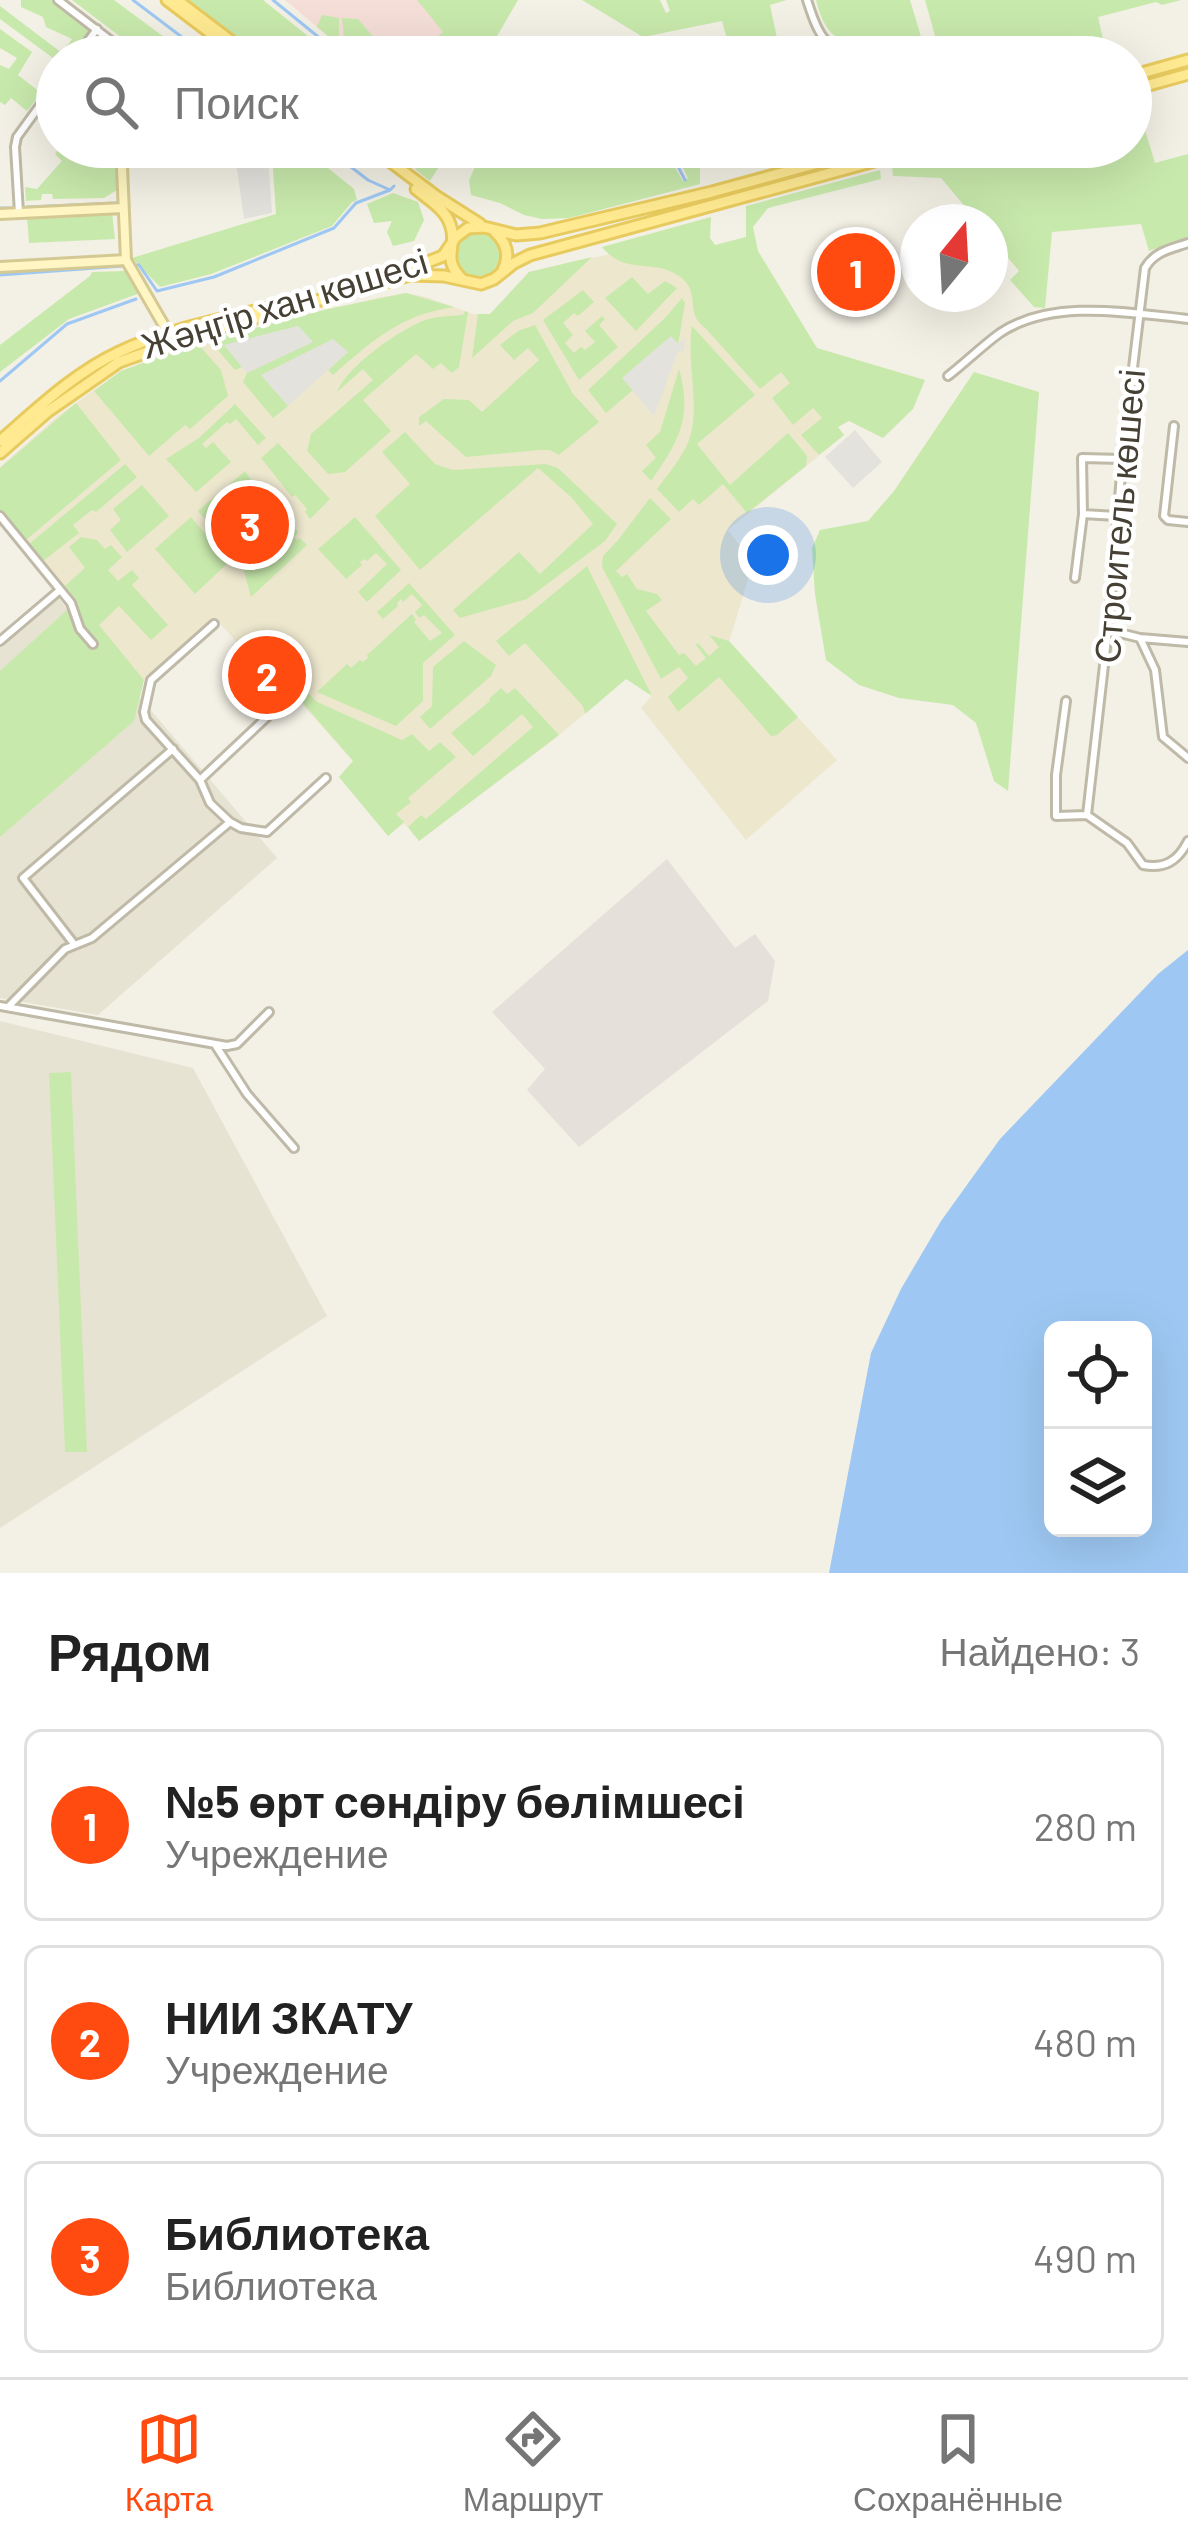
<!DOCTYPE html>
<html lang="ru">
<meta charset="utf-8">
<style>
body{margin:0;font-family:Barlow,sans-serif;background:#f6f6f6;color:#222}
.controls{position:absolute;right:36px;bottom:36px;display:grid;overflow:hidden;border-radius:18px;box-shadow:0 12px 48px #0002}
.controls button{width:108px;height:108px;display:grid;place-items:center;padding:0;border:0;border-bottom:3px solid #e0e0e0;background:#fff;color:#222;font:60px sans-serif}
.compass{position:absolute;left:900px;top:204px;width:108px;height:108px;border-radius:50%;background:#fff;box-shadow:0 12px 48px #0002;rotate:18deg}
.you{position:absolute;left:768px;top:555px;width:42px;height:42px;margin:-30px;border:9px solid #fff;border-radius:50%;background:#1a73e8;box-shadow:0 0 0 18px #1a73e833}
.badge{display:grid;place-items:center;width:78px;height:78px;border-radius:50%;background:#ff4a10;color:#fff;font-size:39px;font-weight:700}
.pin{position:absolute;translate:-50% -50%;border:6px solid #fff;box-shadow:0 3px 12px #0006}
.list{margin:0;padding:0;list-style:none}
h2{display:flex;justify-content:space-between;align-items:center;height:156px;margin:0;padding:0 48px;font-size:51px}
h2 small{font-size:39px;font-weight:400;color:#767676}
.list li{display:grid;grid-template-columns:78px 1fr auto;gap:36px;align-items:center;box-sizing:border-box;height:192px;margin:0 24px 24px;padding:0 24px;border:3px solid #e0e0e0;border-radius:18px}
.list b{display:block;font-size:45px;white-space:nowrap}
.list p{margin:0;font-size:39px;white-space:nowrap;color:#767676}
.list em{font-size:39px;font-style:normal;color:#767676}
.icon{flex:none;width:66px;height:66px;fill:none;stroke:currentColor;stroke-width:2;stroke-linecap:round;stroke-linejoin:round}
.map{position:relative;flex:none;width:1188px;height:1573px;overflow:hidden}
.search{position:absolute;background:#fff;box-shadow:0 12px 48px #0002;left:36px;right:36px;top:36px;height:132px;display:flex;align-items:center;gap:30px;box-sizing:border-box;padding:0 42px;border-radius:66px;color:#767676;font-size:45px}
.sheet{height:804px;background:#fff}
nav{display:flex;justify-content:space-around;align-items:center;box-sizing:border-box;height:168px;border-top:3px solid #e0e0e0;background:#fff;font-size:33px;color:#767676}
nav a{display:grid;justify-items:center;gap:6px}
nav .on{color:#ff4a10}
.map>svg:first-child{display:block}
.residential{fill:#e7e3d3}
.industrial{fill:#e5e1da}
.education{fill:#ede7ce}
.medical{fill:#f5ded7}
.green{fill:#c8e9ac}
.parking{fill:#e4e2dd}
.water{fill:#9ec8f3;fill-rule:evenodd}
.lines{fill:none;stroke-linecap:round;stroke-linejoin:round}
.stream{stroke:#9ec8f3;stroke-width:3}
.minor-casing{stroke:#bfb9a7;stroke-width:12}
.secondary-casing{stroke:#d5c993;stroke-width:14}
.primary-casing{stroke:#e8cb5e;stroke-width:15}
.minor{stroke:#fff;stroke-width:6}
.secondary{stroke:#fff6c3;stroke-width:8}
.primary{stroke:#ffea92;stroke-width:9}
.labels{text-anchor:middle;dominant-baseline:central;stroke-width:9;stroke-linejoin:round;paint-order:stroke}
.street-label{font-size:36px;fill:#464134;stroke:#fff}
</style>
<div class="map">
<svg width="1188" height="1573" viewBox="0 0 1188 1573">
<rect width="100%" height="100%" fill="#f3f0e5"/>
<path class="residential" d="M52,590l50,63 175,205 -179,157 -98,-17v-364z
M0,1021l193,47 134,248 -327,212z"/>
<path class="industrial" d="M667,859l68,89 20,-14 20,27 -7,40 -189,146 -52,-57 18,-21 -53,-57z"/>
<path class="education" d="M656,244l53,41 135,150 -116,95 25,33 -24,79 108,118 -91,80 -105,-132 11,-13 -26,-16 -74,62 -133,100 -15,-18 -16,13 -49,-59 14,-16 -55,-61 -22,18 -39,-40 16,-18 -38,-42 -71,62 -144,-170v-43l59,-52 62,-44 76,-28 185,-46 24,-4 20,4 47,17h17l12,-9 27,-33z"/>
<path class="medical" d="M285,0h190l-35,57h-87z"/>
<path class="green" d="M21,0h30l40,31 -19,26h-15v4l-57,-42v-13l62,47 10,-14 -26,-12 -3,-10 -22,-10z
M72,0h42l77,57h-44z
M184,0h79l71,57h-73z
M417,0h101l-33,57h-72l30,-25z
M582,0h78l6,13 4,-2 -4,-11h121l-17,5 11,52h-49l-10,-36 -79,16z
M816,0h94l17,57 -77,-12c-22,-10 -28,-22 -34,-45z
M925,0h256l-19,5 -6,-3 -58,15 9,40h-166z
M322,15l17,3v20l5,-1 -2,-19 16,1 27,31c-31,15 -41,-1 -68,-23z
M0,29l32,23 -14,23 23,18 -14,18 -16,-13 -6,7 -5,-3v-37l9,4 8,-11 -17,-10z
M1131,115l6,16 8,-1 10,33 33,-9v83l-39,14 -8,-27 -89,8 -7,76 -11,-1 -24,-27 9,-9 -29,-35v-14h-12l-37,-44 -48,-2 -1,-11 68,-18h171z
M61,147h33l15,11 6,-8 5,3 -3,37 -13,8 -51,1 -1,-5h-10l-1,6 -15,1 -1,-14 12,2 25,-28 -7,-7z
M263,147h39l52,42 3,11 -5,2 -20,24 -121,48 -51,13 -28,-29 144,-44 -4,-60z
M434,147l230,1 19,33 5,-3 -16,-31h87l-59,17v20l-131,34 -27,1 -18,-4 -24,-12 -29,-8 -2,-15 6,-13 -25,-16 -4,4 -4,-2 -4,5 4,4 -12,19 -15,-12z
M880,170l1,9 -113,29 -15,19 5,24 59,97 108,32 -12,29 -30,29 -34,-17 -11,6 6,8 -25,20 -18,-20 21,-17 -9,-10 -20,17 -21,-27 18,-15 -9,-11 -21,17c-17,-19 -34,-38 -51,-57 -4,-5 -10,-8 -13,-14 -6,-14 1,-30 -17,-42 -26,-18 -53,0 -77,-29l109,-30 -1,21 5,7 31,-8v-31z
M393,193l25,9 6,18 -10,21 -21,5 -6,-14 5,-11 -18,2 -7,-19z
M112,212l3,27 -86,4 -2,-26z
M456 255a23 23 0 1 1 46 0a23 23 0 1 1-46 0Z
M592,257l-59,56 -20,8 -41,37 6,-44h12l39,-42z
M126,271l14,22 -71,26 -69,53v-27l90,-69 2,-4z
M632,277l16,17 17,-13 12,7 -41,43 -31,-33z
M583,290l11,12 -16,14 -4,-3 -11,10 10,12 -8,8 9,10 7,-6 4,3 10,-8 -10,-11 17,-15 3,3 -6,6 19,22 -39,33 -36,-60z
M406,293l48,14c-54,8 -81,33 -121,68l-5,-5 20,-18 -86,23 26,31 -15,12 -30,-36 4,-9 65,-32 -14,-15 -72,19 16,22 -7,3 -26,-30 119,-31z
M682,298l3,5 -7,42 -7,-8 -48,41 10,12 -27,23 -18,-23 78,-73z
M465,311l3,1 -9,55 -7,6 -11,-10 -8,6 -17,-15 -53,46 28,31 -46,41 -17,2 -21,-23 4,-17 62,-54 -10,-11 -26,23c9,-25 62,-62 88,-72 12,-4 25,-4 38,-5z
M535,325l38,69 26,28 -40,33 -9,-5h-10l-74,7 -40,-36 -7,5v-9l25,-18 25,1 13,12 57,-52 -11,-12 -14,12 -14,-15 18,-14z
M692,326l63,69 -58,49 33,41 58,-52 19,23 -1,10 -59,47 -24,-29 -24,21 -6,-6 -14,13 -22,-23c11,-15 25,-31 32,-49 12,-34 -3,-76 3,-114z
M197,343l24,27 7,26 -38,33 -5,-4 -36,31 -55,-65 27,-20z
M679,369c14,49 -1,73 -28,112l-9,-10 14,-13 -10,-13 14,-13z
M974,372l65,20 -31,399 -14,-10 -18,-58 -23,-18 -54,-7 -40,-13 -33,-25 -11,-66 -3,-46 8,-18 48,-9 26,-30z
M76,403l45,57 -95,80 -26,-30v-42z
M235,404l31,34 -8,7 -22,-26 -6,5 -3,-2 -25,22 4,4 7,-6 18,20 -35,30 -30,-33 33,-21z
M405,432l30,32 18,6 92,-6 13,4 59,56 -12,17 -78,58 -67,19 -7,-8 66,-58 21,22 53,-50 -21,-26 -34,-30 -118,102 -45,-54 35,-32 -28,-32z
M278,443l52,56 -20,20 -5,-7 2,-3 -12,-14 -3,2 -31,-39z
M125,464l12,13 -41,35 -4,-2 -19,15 6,8 -36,28 -14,-17z
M245,471l20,28 -9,8 -9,-9 -5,4 4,5 -17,16 17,19 -4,5 2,1 7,-6 3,3 20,-18 -13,-15 11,-10 26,30 -4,5 3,3 3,-2 7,7 -56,52 -10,-37 -43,-49 26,-23 7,7 4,-4 -6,-6z
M142,485l27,31 -42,36 -17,-22 11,-10 -8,-11z
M650,498l21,21 -55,52 6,6 5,-3 10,15 20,5 5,6 -16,11 33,44 5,-2 12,13 10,-8 -10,-13 2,-2 11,13 10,-9 -10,-12 20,6 69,76 -21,18 -6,1 -52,-59 -41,35 -10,-15 20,-19 -9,-11 -18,12 -59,-112 1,-11 15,-16z
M191,517l38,45 -34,32 -40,-45z
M355,517l46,53 -34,32 -9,-10 29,-28 -11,-11 -9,8 -2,-2 -5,3 2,3 -16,14 -28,-30z
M81,537l16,3 8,9 6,-4 11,12 -14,13 10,11 14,-11 7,8 -7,7 36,40 -17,15 -32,-34 -20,19 45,55 -10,41 -134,116v-166l77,-70 -12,-15 20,-18 -16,-21z
M587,566l65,130 -26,-17 -41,35 -2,-8 -58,-63 -16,13 -13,-15z
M409,583l46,52 -32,28v38l-27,25 -79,-34 30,-28 4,4 9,-8 3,2 5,-4 -1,-3 45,-41 4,6 -2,2 16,19 12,-8 -18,-18 -5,3 -4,-6 7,-7 -10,-11 -9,8 -2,-3 -4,4 1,3 -15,13 -6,-7z
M464,641l32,24 -5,11 -61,53 -10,-12 12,-11 1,-39z
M291,675l26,27 85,38 10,-6 17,17 11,-9 16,15 -48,41 3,4 -15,12 8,8 -16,14 -49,-59 14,-16 -69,-80z
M501,688l6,6 8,-6 44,47 -140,106 -11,-14 13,-12 5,4 107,-92 -11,-13 -49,42 -22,-23 39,-32 -1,-2z
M71,1072l16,380h-22l-16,-379z"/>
<path class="parking" d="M211,147h47l10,9 4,57 -28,6 -7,-50z
M298,326l15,16 -66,31 -23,-28z
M671,336l7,8 7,-5 -1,12h-6l-24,65 -32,-38z
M333,339l15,13 -60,54 -27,-31z
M855,430l27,32 -29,26 -28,-31z"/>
<path class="water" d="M1188,950v623h-359l42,-220 30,-64 40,-68 59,-82 158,-165zM1143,1330v198h-90v-198z"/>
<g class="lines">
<path class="stream" d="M133,0l62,47
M273,0l70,57
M325,147l43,33 22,10 4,-4
M668,147l17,33
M127,164l14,-17
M415,165l15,-18
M27,207l90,-4
M0,208h15
M134,265h5l18,26 57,-14 120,-49 22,-25 34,-13
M0,275l123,-9
M0,381l67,-57 69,-25"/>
<defs>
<path id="minor" d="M58,0l74,57
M807,0c16,50 22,50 73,57
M76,57l21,-28
M19,213l-4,-66 2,-10 40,-55
M948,376c18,-14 34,-30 52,-43 53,-35 129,-20 188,-14
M1174,426l-10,90 4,4 20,2
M1083,514l34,2
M0,516l71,87 9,26 13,15
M1075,578l8,-64 -1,-56 40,1
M214,624l-63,56 -7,32 2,8 54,60 10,23 20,19 11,6 26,4 59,-54
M1108,630l32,8 48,4
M1140,638l15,32 8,67 25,21
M0,641l60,-51
M1066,701l-10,74v41l31,-1 40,28 16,22c22,4 35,-4 45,-24
M201,779l67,-63
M1087,815l21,-185 15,-179 22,-183c10,-17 26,-19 43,-25
M74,944l-51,-66 150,-129
M0,1006l227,40 10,-2 32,-32
M8,1007l57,-58 27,-11 138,-116
M216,1046l31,48 47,54"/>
<path id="secondary" d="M200,57l15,-20
M131,147l-8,11 -1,9 4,93 44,76
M0,214l123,-6
M0,267l126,-7"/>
<path id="primary" d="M167,0l75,57
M177,0l75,57
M1131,76l57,-16
M1131,90l57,-16
M371,147l65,49 44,28
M416,189c12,10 29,20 34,35 9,23 -10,33 12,55
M495,232c12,11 15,24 8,38
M402,272l41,-16 13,-19 12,-9 16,-1 32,8 24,-2 172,-41 165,-45
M0,441c37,-32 74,-68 119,-89 50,-24 114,-35 169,-49
M0,453l47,-41 72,-50 79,-28 212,-59 34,1 37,8 13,-5 20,-16 16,-8 396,-108"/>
</defs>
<use href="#minor" class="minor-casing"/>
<use href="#secondary" class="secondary-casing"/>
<use href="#primary" class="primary-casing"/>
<use href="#minor" class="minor"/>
<use href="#secondary" class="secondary"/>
<use href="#primary" class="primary"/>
</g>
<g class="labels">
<g class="street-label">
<text transform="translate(284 302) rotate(-17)">Жәңгір хан көшесі</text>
<text transform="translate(1118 516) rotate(-85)">Строитель көшесі</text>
</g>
</g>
</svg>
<div class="controls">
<button><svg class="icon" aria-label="locate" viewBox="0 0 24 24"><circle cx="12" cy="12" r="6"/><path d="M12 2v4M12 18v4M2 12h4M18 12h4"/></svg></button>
<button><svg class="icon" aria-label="layers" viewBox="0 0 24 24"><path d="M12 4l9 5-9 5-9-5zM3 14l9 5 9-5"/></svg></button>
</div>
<svg class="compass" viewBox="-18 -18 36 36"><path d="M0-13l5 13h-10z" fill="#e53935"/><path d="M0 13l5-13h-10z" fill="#767676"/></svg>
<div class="you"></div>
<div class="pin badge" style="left:856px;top:272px">1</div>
<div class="pin badge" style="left:267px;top:675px">2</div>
<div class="pin badge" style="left:250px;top:525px">3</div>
<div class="search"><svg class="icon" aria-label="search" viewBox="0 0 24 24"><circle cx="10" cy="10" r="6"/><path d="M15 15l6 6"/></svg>Поиск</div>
</div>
<section class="sheet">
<h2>Рядом<small>Найдено: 3</small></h2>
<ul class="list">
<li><span class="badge">1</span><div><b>№5 өрт сөндіру бөлімшесі</b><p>Учреждение</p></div><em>280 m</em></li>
<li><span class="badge">2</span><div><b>НИИ ЗКАТУ</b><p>Учреждение</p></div><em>480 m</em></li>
<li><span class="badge">3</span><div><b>Библиотека</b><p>Библиотека</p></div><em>490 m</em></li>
</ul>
</section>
<nav>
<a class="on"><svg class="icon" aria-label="map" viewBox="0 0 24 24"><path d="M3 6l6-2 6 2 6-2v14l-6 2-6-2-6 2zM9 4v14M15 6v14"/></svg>Карта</a>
<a><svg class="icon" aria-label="directions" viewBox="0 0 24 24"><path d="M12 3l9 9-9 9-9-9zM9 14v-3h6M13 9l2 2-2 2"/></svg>Маршрут</a>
<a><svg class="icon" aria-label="saved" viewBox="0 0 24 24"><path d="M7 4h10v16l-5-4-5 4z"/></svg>Сохранённые</a>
</nav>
